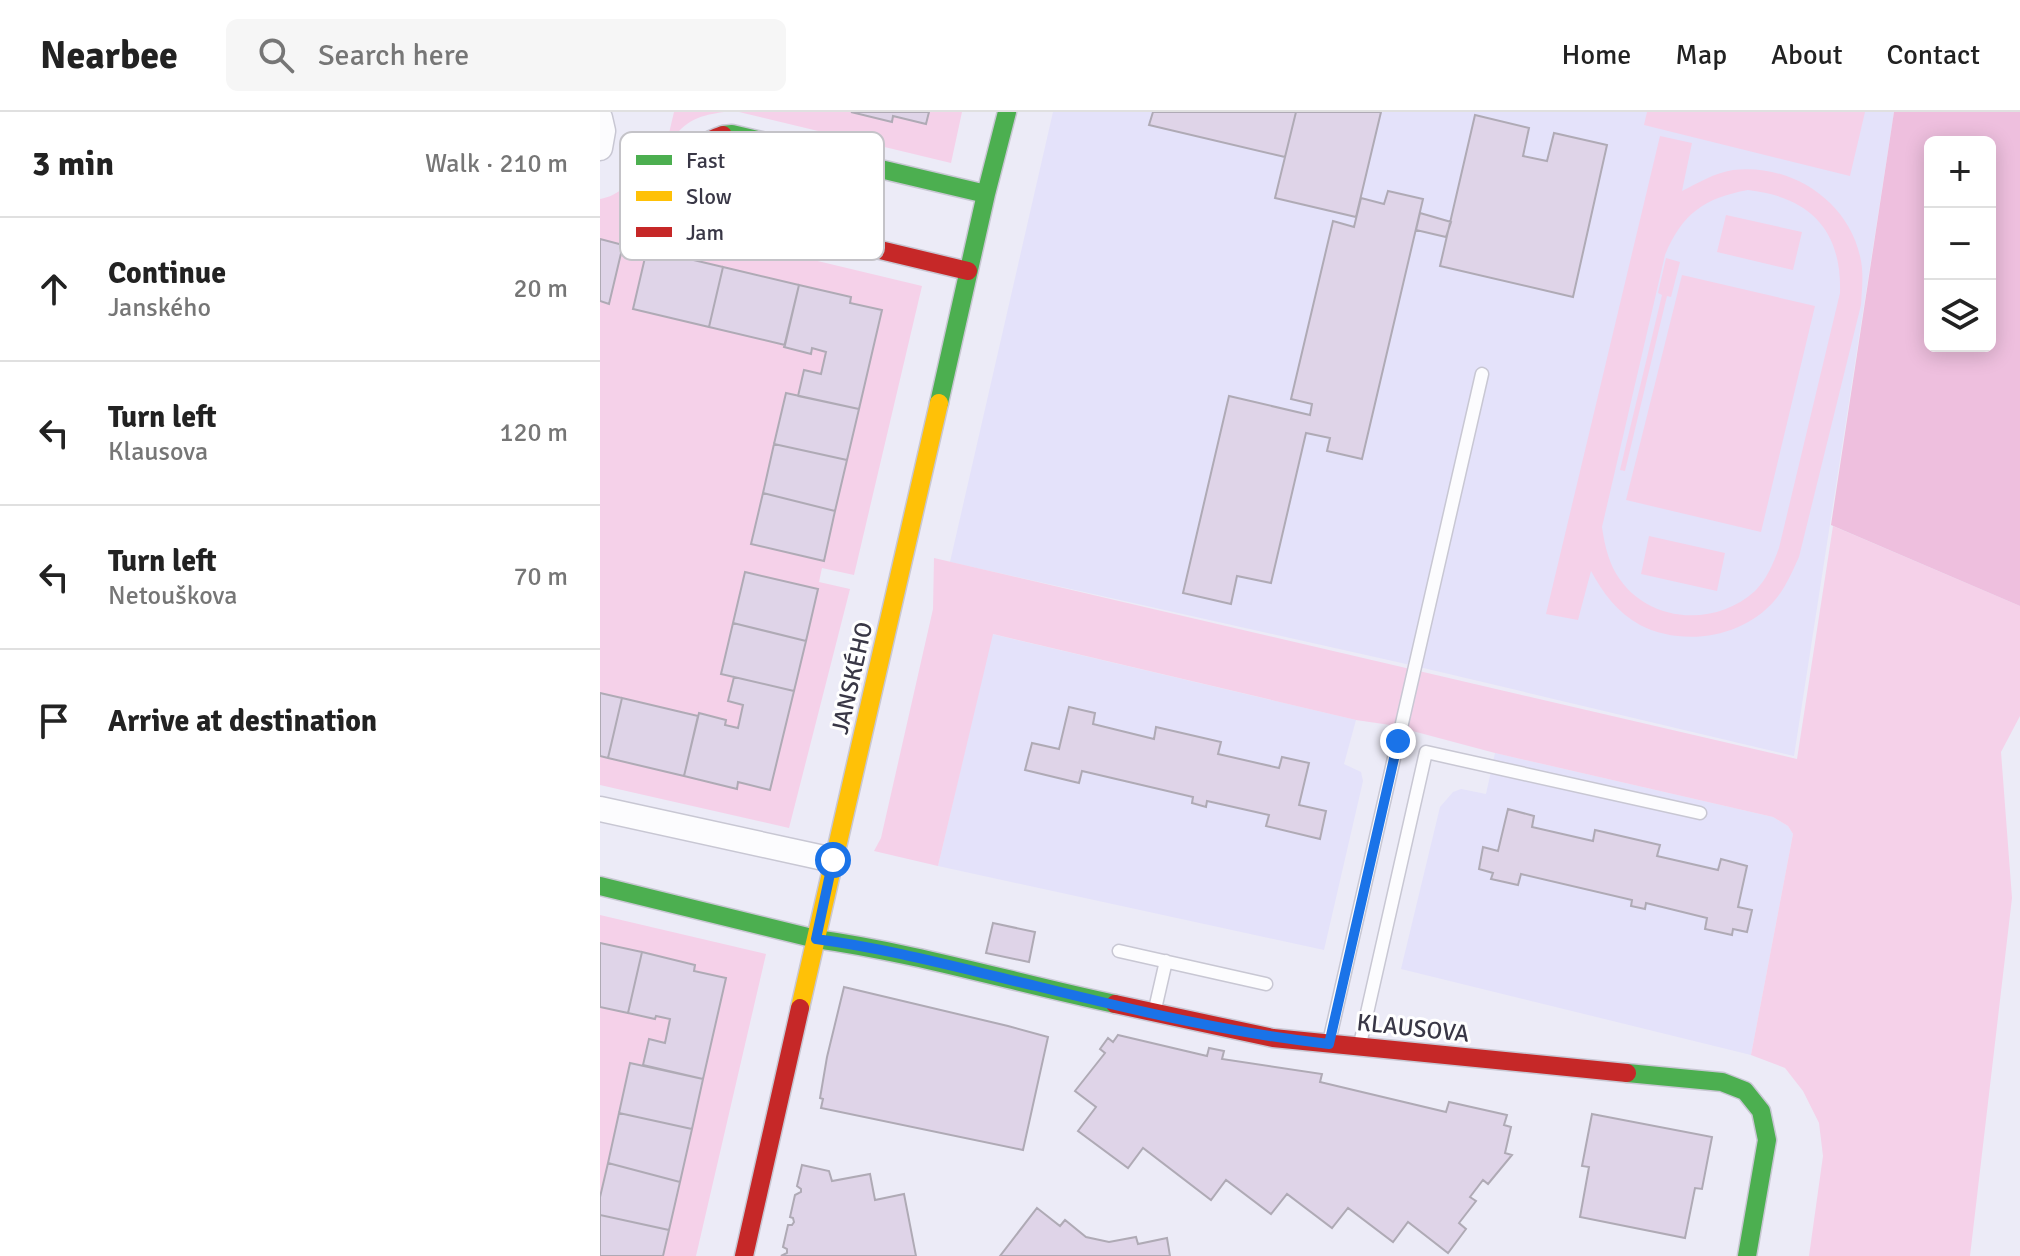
<!DOCTYPE html>
<meta charset="utf-8">
<style>
body{margin:0;font-family:Signika,sans-serif;background:#f6f6f6;color:#222}
.controls{position:absolute;right:24px;top:24px;display:grid;overflow:hidden;border-radius:12px;box-shadow:0 4px 20px #0003}
.controls button{width:72px;height:72px;display:grid;place-items:center;padding:0;border:0;border-bottom:2px solid #e0e0e0;background:#fff;color:#222;font:40px sans-serif}
.stop{position:absolute;width:24px;height:24px;margin:-18px;border:6px solid #1a73e8;border-radius:50%;background:#fff}
.stop.end{background:#1a73e8;border-color:#fff;box-shadow:0 2px 8px #0008}
.list{margin:0;padding:0;list-style:none}
h2{display:flex;justify-content:space-between;align-items:center;height:104px;margin:0;padding:0 32px;font-size:34px}
h2 small{font-size:26px;font-weight:400;color:#767676}
.list li{display:grid;grid-template-columns:52px 1fr auto;gap:24px;align-items:center;box-sizing:border-box;height:144px;padding:0 32px;border-top:2px solid #e0e0e0}
.list b{display:block;font-size:30px;white-space:nowrap}
.list p{margin:0;font-size:26px;white-space:nowrap;color:#767676}
.list em{font-size:26px;font-style:normal;color:#767676}
.icon{flex:none;width:44px;height:44px;fill:none;stroke:currentColor;stroke-width:2;stroke-linecap:round;stroke-linejoin:round}
.map{position:relative;flex:none;width:1420px;height:1144px;overflow:hidden}
header{display:flex;align-items:center;gap:48px;box-sizing:border-box;height:112px;padding:0 40px;background:#fff;border-bottom:2px solid #e0e0e0}
header strong{font-size:38px}
nav{display:flex;gap:44px;margin-inline-start:auto;font-size:28px}
.search{width:560px;height:72px;background:#f6f6f6;display:flex;align-items:center;gap:20px;box-sizing:border-box;padding:0 28px;border-radius:12px;color:#767676;font-size:30px}
main{display:flex}
aside{flex:1;background:#fff}
.map>svg:first-child{display:block}
.built{fill:#e4e2fa}
.green{fill:#f5d1e9;fill-rule:evenodd}
.forest{fill:#eebfde;fill-rule:evenodd}
.building{fill:#dfd4e8;stroke:#afaab5;stroke-width:2}
.lines{fill:none;stroke-linecap:round;stroke-linejoin:round}
.lane-casing{stroke:#c8c7d3;stroke-width:15}
.street-casing{stroke:#c8c7d3;stroke-width:27}
.fast-casing{stroke:#c8c7d3;stroke-width:21}
.slow-casing{stroke:#c8c7d3;stroke-width:21}
.jam-casing{stroke:#c8c7d3;stroke-width:21}
.lane{stroke:#fcfcfe;stroke-width:12}
.street{stroke:#fcfcfe;stroke-width:24}
.fast{stroke:#4caf50;stroke-width:18}
.slow{stroke:#ffc107;stroke-width:18}
.jam{stroke:#c62828;stroke-width:18}
.route{stroke:#1a73e8;stroke-width:10}
.labels{text-anchor:middle;dominant-baseline:central;stroke-width:6;stroke-linejoin:round;paint-order:stroke}
.street-label{font-size:24px;fill:#393746;stroke:#fff}
.key{fill:#fff;stroke:#c4c3c8;stroke-width:2}
.key-label{font-size:22px;fill:#393746}
</style>
<header>
<strong>Nearbee</strong>
<div class="search"><svg class="icon" aria-label="search" viewBox="0 0 24 24"><circle cx="10" cy="10" r="6"/><path d="M15 15l6 6"/></svg>Search here</div>
<nav><a>Home</a><a>Map</a><a>About</a><a>Contact</a></nav>
</header>
<main>
<aside>
<h2>3 min<small>Walk · 210 m</small></h2>
<ul class="list">
<li><svg class="icon" aria-label="ahead" viewBox="0 0 24 24"><path d="M12 20V5M6 11l6-6 6 6"/></svg><div><b>Continue</b><p>Janského</p></div><em>20 m</em></li>
<li><svg class="icon" aria-label="left" viewBox="0 0 24 24"><path d="M17 20v-9H6M10 6l-5 5 5 5"/></svg><div><b>Turn left</b><p>Klausova</p></div><em>120 m</em></li>
<li><svg class="icon" aria-label="left" viewBox="0 0 24 24"><path d="M17 20v-9H6M10 6l-5 5 5 5"/></svg><div><b>Turn left</b><p>Netouškova</p></div><em>70 m</em></li>
<li><svg class="icon" aria-label="arrive" viewBox="0 0 24 24"><path d="M6 21V4h12l-3 4 3 4H6"/></svg><div><b>Arrive at destination</b></div></li>
</ul>
</aside>
<div class="map">
<svg width="1420" height="1144" viewBox="0 0 1420 1144">
<rect width="100%" height="100%" fill="#ecebf7"/>
<path class="built" d="M453,0h841l-100,644 -379,-90 -465,-104z
M392,522l364,86 -12,44 17,8 2,9 -39,169 -386,-84z
M895,641l278,64 15,9 5,8 -42,221 -350,-86 39,-162 13,-15 8,-3 25,5z"/>
<path class="green" d="M74,0h50c-30,4 -39,10 -58,34z
M139,0h112l41,9 1,-5 33,8 3,-12h33l-11,51z
M1047,0h218l-15,64 -206,-51z
M1060,24l32,7 -10,48c16,-8 32,-18 51,-21 56,-7 114,29 127,86 4,16 2,32 1,49l-62,252c-7,15 -13,30 -24,43 -32,38 -92,47 -135,25 -22,-12 -38,-33 -49,-54l-13,49 -32,-6zM1148,78c61,7 94,39 92,103l-61,255c-6,16 -12,31 -24,43 -43,39 -115,31 -142,-23 -6,-13 -9,-27 -11,-41l63,-272c17,-41 39,-57 83,-65z
M43,54l-17,77 17,4 19,-78c6,39 9,44 43,65l217,52 -68,289 -32,-7 -3,14 31,7 -61,239 -189,-43v-29l136,32 2,-6 32,8 48,-201 -73,-17 -24,101 13,4 -5,24 14,4 -5,23 -13,-3 1,-5 -26,-7 -2,3 -98,-23v-392l8,2 -8,-64v-40c19,-3 32,-18 43,-33zM47,137l203,48v6l32,7 -59,251 -72,-17 35,-151 12,3 6,-26 17,4 5,-22 -14,-4 -2,5 -25,-6v-2l-152,-36z
M1126,103l76,17 -9,38 -76,-18z
M1066,146l14,4 -9,35 -4,-1 -42,175 -5,-1 42,-175 -4,-2z
M1082,163l133,31 -54,226 -135,-32z
M1233,414l187,80v110l-19,36 11,146 -42,358h-161l14,-100 -4,-33 -16,-32 -18,-23 -34,-13 42,-221 -5,-8 -15,-9 -278,-64 -105,-28 -34,-5 -363,-86 -55,232 -64,-15 7,-13 52,-229 1,-51 863,201z
M1049,424l76,17 -8,38 -76,-17z
M0,803l166,39 -70,302h-33l63,-278 -32,-7v-7l-94,-21z
M0,895l55,12 1,-3 14,3 -5,24 -16,-4 -6,26 -13,-2 -30,134z"/>
<path class="forest" d="M1294,0h126v494l-189,-81zM1330,30h60v204h-60z"/>
<path class="building" d="M251,0h78l-3,12 -33,-8 -1,6z
M553,0h143l-11,45 -136,-32z
M696,0h85l-25,105 -81,-19z
M875,3l54,13 -6,28 24,5 7,-28 53,12 -34,152 -133,-31z
M788,79l35,8 -61,260 -35,-8 3,-13 -24,-5 -35,150 -34,-7 -6,28 -48,-11 46,-197 81,19 2,-11 -21,-5 42,-178 21,6 7,-29 23,6z
M820,101l31,9 -5,15 -30,-7z
M0,127l23,6 -14,59 -9,-3z
M47,137l76,18 -14,60 -76,-18z
M123,155l76,18 -14,60 -76,-18z
M199,173l52,12 -1,6 32,7 -23,99 -61,-13 6,-26 17,4 5,-22 -14,-4 -1,6 -27,-7z
M186,281l73,16 -12,51 -73,-16z
M174,332l73,16 -12,51 -72,-18z
M163,381l72,18 -11,50 -73,-17z
M145,460l73,17 -12,52 -73,-18z
M133,511l73,18 -12,50 -73,-17z
M134,565l60,14 -24,99 -32,-8 -1,7 -53,-13 15,-63 27,7 -1,5 13,3 5,-23 -15,-4z
M0,581l22,5 -14,60 -8,-2z
M22,586l76,18 -14,60 -76,-18z
M469,595l26,6 -2,11 61,15 2,-12 65,15 -3,12 61,14 3,-11 27,6 -10,42 27,6 -6,28 -54,-13 3,-11 -62,-14 -1,6 -14,-4 1,-6 -111,-26 -3,12 -54,-13 7,-27 27,6z
M908,697l26,7 -2,11 61,14 2,-11 65,15 -3,11 61,14 3,-11 26,7 -9,41 14,3 -5,22 -14,-3 -1,6 -27,-6 2,-11 -61,-15 -1,6 -14,-3 1,-6 -111,-26 -3,11 -27,-6 2,-6 -14,-4 4,-22 15,4z
M393,811l42,9 -6,30 -43,-9z
M0,831l42,9 -14,61 -28,-6z
M42,840l53,13 -1,6 32,7 -23,101 -60,-14 6,-26 16,4 5,-24 -14,-3 -1,3 -27,-6z
M244,875l164,39 40,11 -25,113 -202,-42 2,-9 -3,-1 7,-41z
M518,923l89,21 2,-8 15,3 -2,8 100,15 -2,8 126,30 3,-10 58,13 -3,10 7,2 -6,26 7,2 -24,29 -5,-4 -13,17 6,4 -17,22 7,6 -18,24 -40,-31 -15,20 -45,-34 -16,20 -45,-34 -16,20 -45,-34 -15,20 -68,-52 -15,20 -50,-37 18,-24 -21,-16 30,-38 -5,-4 8,-11 5,4z
M30,951l73,16 -11,50 -73,-16z
M19,1001l73,16 -12,53 -72,-19z
M992,1002l120,23 -10,52 -7,-1 -10,50 -105,-21 9,-50 -7,-1z
M8,1051l72,19 -11,48 -69,-15v-18z
M202,1053l27,6 3,10 38,-7 5,26 29,-6 12,62h-135l6,-3v-4l-4,-2 5,-22h4l2,-3 -1,-4 -3,-1 5,-22 6,-3v-3l-4,-3z
M437,1096l23,18 5,-6 21,17 23,5 27,-5 2,7 29,-6 3,18h-170z
M0,1103l69,15 -6,26h-63z"/>
<g class="lines">
<defs>
<path id="lane" d="M519,839l147,33
M555,897l11,-48
M729,930l153,-668
M760,932l66,-292 274,61"/>
<path id="street" d="M0,6l3,13 -3,17
M0,697l233,51"/>
<path id="fast" d="M123,23l9,-1 254,60
M339,291l47,-209 21,-82
M0,774l216,53c101,14 199,44 299,65
M1027,961l95,9 23,9 16,20 6,29 -20,116"/>
<path id="slow" d="M200,896l139,-605"/>
<path id="jam" d="M123,23c-25,8 -49,30 -31,57 5,9 16,14 25,19l251,60
M515,892l158,34 354,35
M144,1144l56,-248"/>
</defs>
<use href="#lane" class="lane-casing"/>
<use href="#street" class="street-casing"/>
<use href="#fast" class="fast-casing"/>
<use href="#slow" class="slow-casing"/>
<use href="#jam" class="jam-casing"/>
<use href="#lane" class="lane"/>
<use href="#street" class="street"/>
<use href="#fast" class="fast"/>
<use href="#slow" class="slow"/>
<use href="#jam" class="jam"/>
</g>
<g class="lines">
<path class="route" d="M233,748l-17,79c75,10 147,30 220,47 97,24 194,47 293,58l69,-303"/>
</g>
<g class="labels">
<g class="street-label">
<text transform="translate(252 566) rotate(-77)">JANSKÉHO</text>
<text transform="translate(813 916) rotate(6)">KLAUSOVA</text>
</g>
</g>
<rect x="20" y="20" width="264" height="128" rx="12" class="key"/>
<rect x="36" y="43" width="36" height="10" fill="#4caf50"/>
<rect x="36" y="79" width="36" height="10" fill="#ffc107"/>
<rect x="36" y="115" width="36" height="10" fill="#c62828"/>
<g class="key-label">
<text x="86" y="56">Fast</text>
<text x="86" y="92">Slow</text>
<text x="86" y="128">Jam</text>
</g>
</svg>
<div class="controls">
<button>+</button>
<button>−</button>
<button><svg class="icon" aria-label="layers" viewBox="0 0 24 24"><path d="M12 4l9 5-9 5-9-5zM3 14l9 5 9-5"/></svg></button>
</div>
<div class="stop" style="left:233px;top:748px"></div>
<div class="stop end" style="left:798px;top:629px"></div>
</div>
</main>
